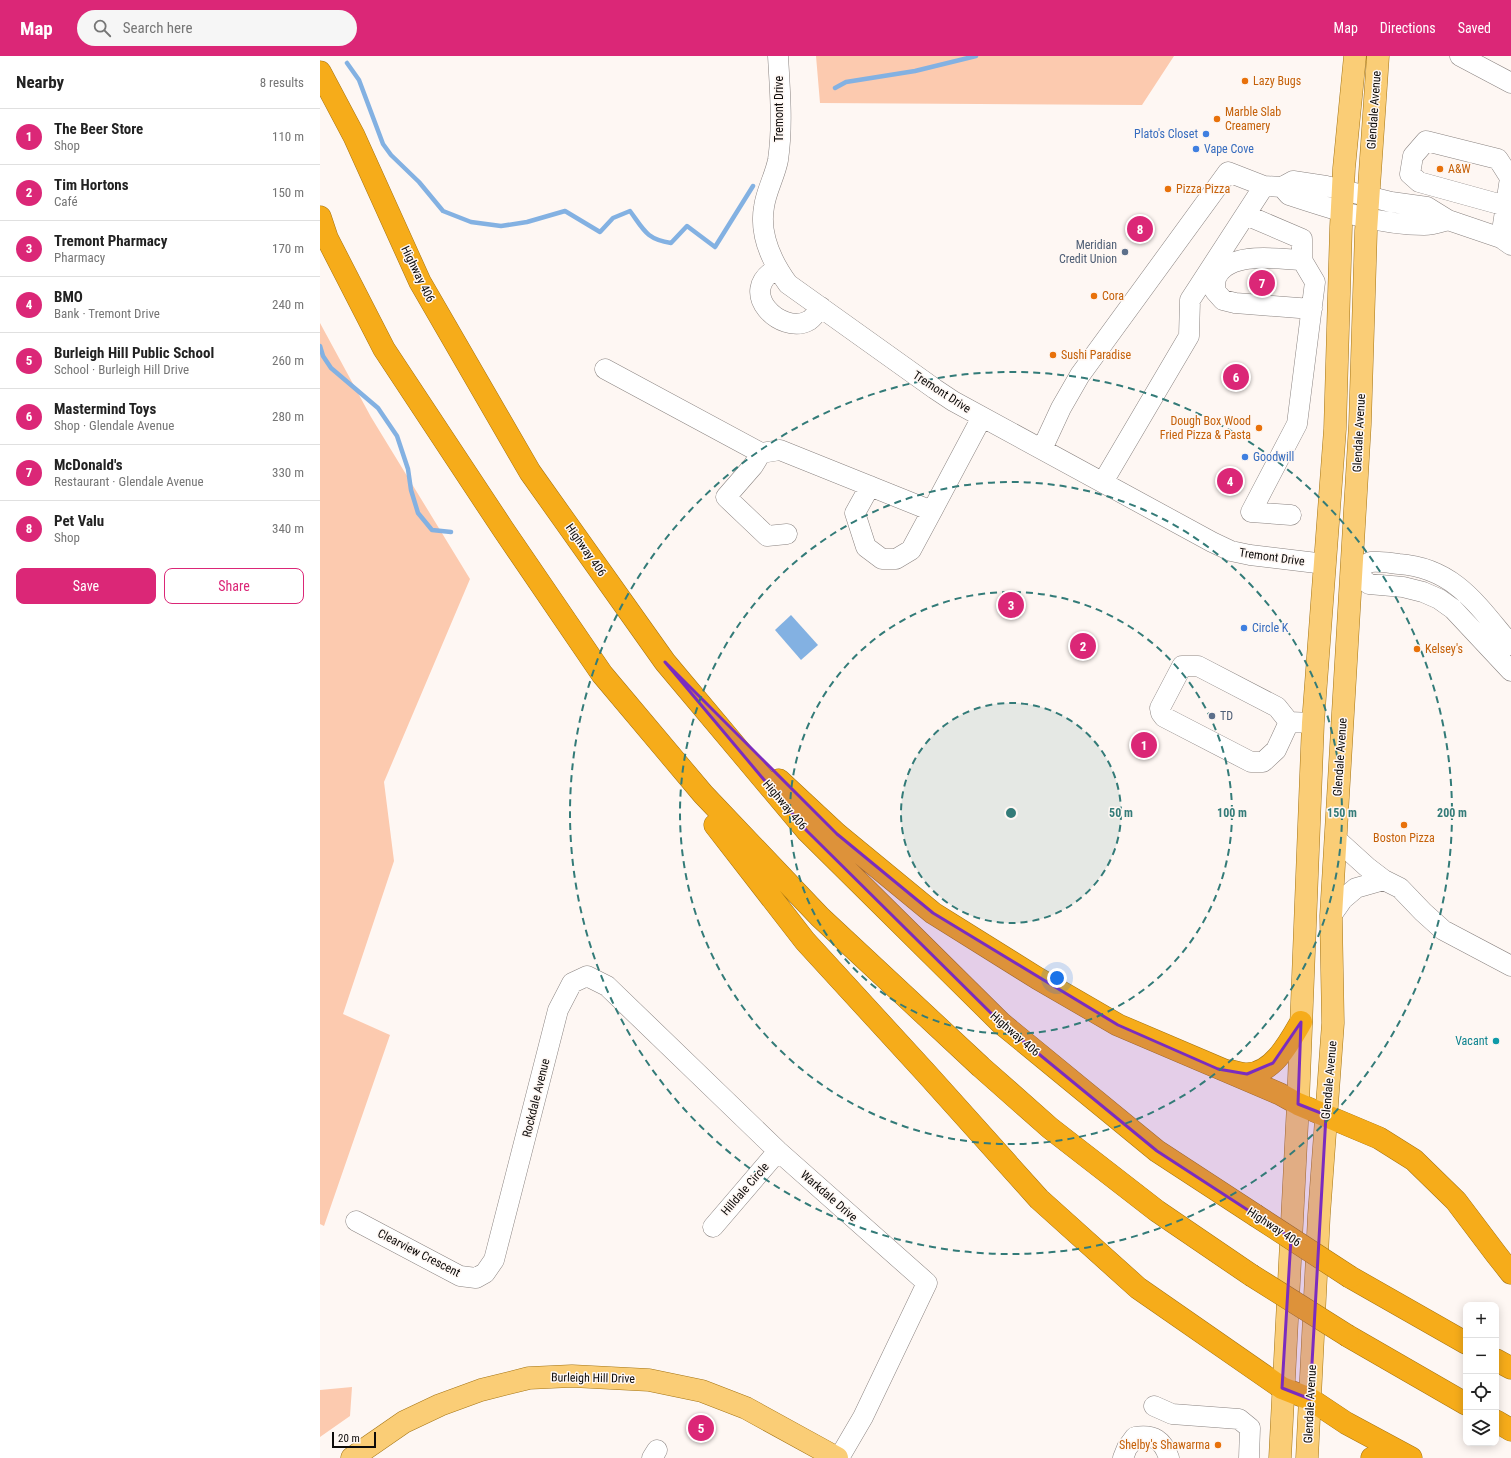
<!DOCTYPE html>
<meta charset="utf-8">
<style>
body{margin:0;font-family:"Roboto Condensed",sans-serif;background:#f6f6f6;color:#222}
.controls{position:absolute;right:12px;bottom:12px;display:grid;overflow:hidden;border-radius:8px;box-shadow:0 2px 10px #0003}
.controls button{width:36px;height:36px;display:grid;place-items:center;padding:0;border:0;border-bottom:1px solid #e0e0e0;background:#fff;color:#222;font:20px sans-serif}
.scale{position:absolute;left:12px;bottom:10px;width:44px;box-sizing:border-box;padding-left:4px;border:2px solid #0d0b0a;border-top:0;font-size:11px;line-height:14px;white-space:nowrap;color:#0d0b0a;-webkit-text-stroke:3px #fef7f3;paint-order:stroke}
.you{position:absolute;left:737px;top:922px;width:14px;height:14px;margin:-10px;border:3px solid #fff;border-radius:50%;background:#1a73e8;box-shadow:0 0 0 6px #1a73e833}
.badge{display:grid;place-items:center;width:26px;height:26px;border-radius:50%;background:#db2777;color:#fff;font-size:13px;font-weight:700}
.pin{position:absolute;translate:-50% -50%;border:2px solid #fff;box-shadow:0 1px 4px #0006}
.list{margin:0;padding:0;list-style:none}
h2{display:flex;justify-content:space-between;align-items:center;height:52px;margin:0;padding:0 16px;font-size:17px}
h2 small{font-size:13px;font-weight:400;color:#767676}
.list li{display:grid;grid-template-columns:26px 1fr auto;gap:12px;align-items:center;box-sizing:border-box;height:56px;padding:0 16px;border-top:1px solid #e0e0e0}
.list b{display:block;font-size:15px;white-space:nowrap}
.list p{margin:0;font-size:13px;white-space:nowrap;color:#767676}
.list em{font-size:13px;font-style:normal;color:#767676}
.actions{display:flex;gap:8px;padding:12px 16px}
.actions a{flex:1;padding:9px 0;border:1px solid #db2777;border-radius:8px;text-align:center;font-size:14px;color:#db2777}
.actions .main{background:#db2777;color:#fff}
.icon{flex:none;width:22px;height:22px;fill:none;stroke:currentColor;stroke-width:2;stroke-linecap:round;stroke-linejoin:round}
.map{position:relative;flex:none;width:1191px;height:1402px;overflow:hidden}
header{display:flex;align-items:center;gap:24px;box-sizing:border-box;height:56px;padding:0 20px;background:#db2777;color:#fff}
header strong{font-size:19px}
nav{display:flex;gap:22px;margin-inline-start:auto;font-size:14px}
.search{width:280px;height:36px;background:#f6f6f6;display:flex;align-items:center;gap:10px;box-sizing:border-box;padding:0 14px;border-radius:22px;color:#767676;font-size:15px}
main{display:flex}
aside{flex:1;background:#fff}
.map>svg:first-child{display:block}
.green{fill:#fccaaf}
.water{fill:#83b1e2}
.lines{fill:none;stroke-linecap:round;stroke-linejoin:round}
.stream{stroke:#83b1e2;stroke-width:4.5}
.minor-casing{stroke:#8a8380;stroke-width:21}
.major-casing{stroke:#a47414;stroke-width:23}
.highway-casing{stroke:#a47414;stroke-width:23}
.minor{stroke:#fff;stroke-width:20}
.major{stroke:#facd76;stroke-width:22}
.highway{stroke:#f6ac1a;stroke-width:22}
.highway-bridge-casing{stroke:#a47414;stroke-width:23;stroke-linecap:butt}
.highway-bridge{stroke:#f6ac1a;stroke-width:22}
.marked{fill:#7b2cbf;fill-opacity:0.2;stroke:#7b2cbf;stroke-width:3;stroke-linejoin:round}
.ring{fill:none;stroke:#337b78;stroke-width:2;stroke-dasharray:7 5}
.food-dot{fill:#e8710a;stroke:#fef7f3;stroke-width:1.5}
.shop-dot{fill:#3f7fe0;stroke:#fef7f3;stroke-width:1.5}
.service-dot{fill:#5c6f8a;stroke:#fef7f3;stroke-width:1.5}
.culture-dot{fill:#0f9aa8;stroke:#fef7f3;stroke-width:1.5}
.labels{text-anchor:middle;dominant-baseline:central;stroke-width:3;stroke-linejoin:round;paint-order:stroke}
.food-label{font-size:12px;fill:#c56008;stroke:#fef7f3;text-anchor:start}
.street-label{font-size:12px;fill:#0d0b0a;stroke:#fef7f3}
.shop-label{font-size:12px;fill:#366cbe;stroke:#fef7f3;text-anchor:start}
.service-label{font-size:12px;fill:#4e5e75;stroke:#fef7f3;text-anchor:end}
.culture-label{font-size:12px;fill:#0d838f;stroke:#fef7f3;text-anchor:end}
.centre{fill:#337b78;stroke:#fef7f3;stroke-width:2}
.ring-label{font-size:12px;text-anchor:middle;font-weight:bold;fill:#337b78;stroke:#fef7f3;stroke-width:3;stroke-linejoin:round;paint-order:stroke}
</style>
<header>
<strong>Map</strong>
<div class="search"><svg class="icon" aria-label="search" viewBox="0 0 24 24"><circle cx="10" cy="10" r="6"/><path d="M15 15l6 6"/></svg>Search here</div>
<nav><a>Map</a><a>Directions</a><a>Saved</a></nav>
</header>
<main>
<aside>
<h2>Nearby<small>8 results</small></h2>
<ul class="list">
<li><span class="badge">1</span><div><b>The Beer Store</b><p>Shop</p></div><em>110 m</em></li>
<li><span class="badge">2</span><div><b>Tim Hortons</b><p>Café</p></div><em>150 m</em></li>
<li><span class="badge">3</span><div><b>Tremont Pharmacy</b><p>Pharmacy</p></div><em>170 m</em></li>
<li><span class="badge">4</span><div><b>BMO</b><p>Bank · Tremont Drive</p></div><em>240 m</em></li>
<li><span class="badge">5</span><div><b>Burleigh Hill Public School</b><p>School · Burleigh Hill Drive</p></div><em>260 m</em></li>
<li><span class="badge">6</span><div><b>Mastermind Toys</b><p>Shop · Glendale Avenue</p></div><em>280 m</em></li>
<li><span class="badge">7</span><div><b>McDonald's</b><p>Restaurant · Glendale Avenue</p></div><em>330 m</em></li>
<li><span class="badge">8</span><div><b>Pet Valu</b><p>Shop</p></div><em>340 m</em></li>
</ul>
<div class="actions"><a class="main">Save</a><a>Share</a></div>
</aside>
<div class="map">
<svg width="1191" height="1402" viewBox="0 0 1191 1402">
<rect width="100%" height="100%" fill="#fef7f3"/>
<path class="green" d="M496,0h358l-32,49 -322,-2z
M0,267l51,94 99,162 -86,203 10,79 -51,153 47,21 -66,191 -4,-2z
M32,1331l-2,29 -30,21v-47z"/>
<path class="water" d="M471,559l27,30 -17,15 -26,-30z"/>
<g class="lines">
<path class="stream" d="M27,7l12,17 24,64 8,11 28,27 24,29 28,11 30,4 26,-4 38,-11 35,21 13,-14 17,-7c14,19 16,28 41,32l16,-17 28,21 38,-61
M515,32l11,-6 69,-11 61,-15
M0,290l3,10 8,12 47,40 19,28 11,33 3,21 7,23 14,17 19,2"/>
<defs>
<path id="minor" d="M458,0c2,35 5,70 0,104 -3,16 -12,31 -14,47 -5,28 8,55 24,77l147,105 18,12 259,141 19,9 19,4 75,9
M1140,0l51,27
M962,131l7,8c43,14 89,30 135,30 8,0 17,-3 24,-5
M926,159l56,24v21l13,22 -18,142 -46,88 40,3
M1181,182l9,-60 -12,-19 -72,-18 -13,15 -3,18 9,8 87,24
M982,204c-25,-1 -71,-9 -85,16 -2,4 -2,10 -2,15l8,9 12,3 77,6
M456,213c-40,23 5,66 32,52 5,-2 9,-10 13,-14
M285,313l156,84
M722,393l19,-41 19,-33 148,-203 36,14 18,1 11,-6 33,5 65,16 36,5 21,13 53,18 10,7
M783,426l86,-146 1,-36 74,-114
M550,430l-15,27 11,34 16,12h14l15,-9 21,-39
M467,478l-20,2 -41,-39 27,-31 8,-13 19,-3 152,61 50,-94
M1191,589c-33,-39 -56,-77 -112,-81 -9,-1 -20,-3 -28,-2 -6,2 -13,7 -19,9l17,13 34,3 20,5 16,7 14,10 58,62
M969,666l-13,28 -13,12h-12l-87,-45 -3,-4 -1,-5 22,-42h16l79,41 12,15 24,1
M1015,782l32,29 17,13 16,8 23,24 20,18 68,36
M1011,860l12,-17 13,-11 28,-8
M36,1165l104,55 16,2 9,-5 9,-13 64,-250 14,-27 15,-7 20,10 171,165 149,132 -64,134 -24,41
M393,1171l65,-76
M834,1350l18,8 67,5 11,9 -1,30
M332,1402l5,-8
M803,1402l4,-10 8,-11c19,-3 28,3 34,21"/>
<path id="major" d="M32,1402l52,-36 36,-17 41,-15 48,-12 43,-2 77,4 53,11 44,17 91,50
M960,1402l18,-354 15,-381 22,-294 6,-202 3,-59 11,-112
M987,1402l12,-243 14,-192 -2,-107 29,-492 6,-193 12,-175"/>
<path id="highway" d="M0,16l34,64 66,146 110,190 135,190 142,169 194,192 156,128 98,64
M0,161l7,21 57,111 119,180 99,145 101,120 117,123 161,150 69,61 107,83 94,64
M459,724l58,54 96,79 104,65 81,47 162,69 18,10 81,34 35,22 42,41 40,53 15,19
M395,769l90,116 121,132 113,126 99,89 144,100 28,11 36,24 65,35
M911,1015c5,1 11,3 16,3 26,0 43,-33 54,-52
M1030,1221l116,66
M1028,1280l118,68
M1176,1304l15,8
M1176,1365l15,9
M1052,1402h6"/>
</defs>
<use href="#minor" class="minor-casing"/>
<use href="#major" class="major-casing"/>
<use href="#highway" class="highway-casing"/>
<use href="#minor" class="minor"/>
<use href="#major" class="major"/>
<use href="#highway" class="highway"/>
<defs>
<path id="highway-bridge" d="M935,1159l95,62
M931,1219l97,61"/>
</defs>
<use href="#highway-bridge" class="highway-bridge-casing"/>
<use href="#highway-bridge" class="highway-bridge"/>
</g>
<path class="marked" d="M345,606l172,172 96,79 185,112 100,44 29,5 26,-11 28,-41 -3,82 28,11 -16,284 -28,-11 9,-150 -134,-87 -156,-128 -194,-192z"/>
<circle cx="691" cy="757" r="110" fill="#337b78" fill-opacity=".12"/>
<g class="ring">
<circle cx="691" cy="757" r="110"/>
<circle cx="691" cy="757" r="221"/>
<circle cx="691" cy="757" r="331"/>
<circle cx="691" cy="757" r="441"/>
</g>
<g class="food-dot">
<circle cx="925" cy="25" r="4"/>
<circle cx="897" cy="63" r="4"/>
<circle cx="1120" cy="113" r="4"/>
<circle cx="848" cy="133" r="4"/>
<circle cx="774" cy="240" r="4"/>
<circle cx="733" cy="299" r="4"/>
<circle cx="939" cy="372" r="4"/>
<circle cx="1097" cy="593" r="4"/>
<circle cx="1084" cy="769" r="4"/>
<circle cx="898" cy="1389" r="4"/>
</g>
<g class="shop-dot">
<circle cx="886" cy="78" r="4"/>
<circle cx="876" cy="93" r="4"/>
<circle cx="925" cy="401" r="4"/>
<circle cx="924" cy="572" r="4"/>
</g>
<g class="service-dot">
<circle cx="805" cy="196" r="4"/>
<circle cx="892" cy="660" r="4"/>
</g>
<circle class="culture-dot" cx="1176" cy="985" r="4"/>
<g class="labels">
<g class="food-label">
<text x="933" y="25">Lazy Bugs</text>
<text x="905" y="56">Marble Slab<tspan x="905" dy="14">Creamery</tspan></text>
<text x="1128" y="113">A&amp;W</text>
<text x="856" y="133">Pizza Pizza</text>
<text x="782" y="240">Cora</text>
<text x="741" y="299">Sushi Paradise</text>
<text x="931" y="365" text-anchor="end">Dough Box Wood<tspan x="931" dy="14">Fried Pizza &amp; Pasta</tspan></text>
<text x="1105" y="593">Kelsey's</text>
<text x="1084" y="782" text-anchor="middle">Boston Pizza</text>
<text x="890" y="1389" text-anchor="end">Shelby's Shawarma</text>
</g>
<g class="street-label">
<text transform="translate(459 53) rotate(-90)">Tremont Drive</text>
<text transform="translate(1054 54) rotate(-86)">Glendale Avenue</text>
<text transform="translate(98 218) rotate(64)">Highway 406</text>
<text transform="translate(622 336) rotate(33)">Tremont Drive</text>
<text transform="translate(1039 377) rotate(-87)">Glendale Avenue</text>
<text transform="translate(266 494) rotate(55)">Highway 406</text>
<text transform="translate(952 501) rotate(8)">Tremont Drive</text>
<text transform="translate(1020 701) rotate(-86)">Glendale Avenue</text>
<text transform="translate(465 749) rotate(50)">Highway 406</text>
<text transform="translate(695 978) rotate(41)">Highway 406</text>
<text transform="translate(1009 1024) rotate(-85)">Glendale Avenue</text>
<text transform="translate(216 1042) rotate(-76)">Rockdale Avenue</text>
<text transform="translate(425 1133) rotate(-49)">Hilldale Circle</text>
<text transform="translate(509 1140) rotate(41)">Warkdale Drive</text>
<text transform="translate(954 1171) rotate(33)">Highway 406</text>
<text transform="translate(99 1197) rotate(27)">Clearview Crescent</text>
<text transform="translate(273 1322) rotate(1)">Burleigh Hill Drive</text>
<text transform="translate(990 1348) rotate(-87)">Glendale Avenue</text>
</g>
<g class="shop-label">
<text x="878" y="78" text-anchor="end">Plato's Closet</text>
<text x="884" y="93">Vape Cove</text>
<text x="933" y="401">Goodwill</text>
<text x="932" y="572">Circle K</text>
</g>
<g class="service-label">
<text x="797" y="189">Meridian<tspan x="797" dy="14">Credit Union</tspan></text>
<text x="900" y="660" text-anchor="start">TD</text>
</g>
<g class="culture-label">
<text x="1168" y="985">Vacant</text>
</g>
</g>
<circle cx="691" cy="757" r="6" class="centre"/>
<g class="ring-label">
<text x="801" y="761">50 m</text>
<text x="912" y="761">100 m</text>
<text x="1022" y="761">150 m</text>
<text x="1132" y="761">200 m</text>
</g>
</svg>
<div class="controls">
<button>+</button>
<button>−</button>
<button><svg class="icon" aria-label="locate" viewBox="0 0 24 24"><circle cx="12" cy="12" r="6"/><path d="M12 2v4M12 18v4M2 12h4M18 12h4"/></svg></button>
<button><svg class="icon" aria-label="layers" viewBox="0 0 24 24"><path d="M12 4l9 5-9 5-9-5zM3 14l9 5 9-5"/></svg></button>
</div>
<div class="scale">20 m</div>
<div class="you"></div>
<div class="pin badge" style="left:824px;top:689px">1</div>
<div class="pin badge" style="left:763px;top:590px">2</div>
<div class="pin badge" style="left:691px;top:549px">3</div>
<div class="pin badge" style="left:910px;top:425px">4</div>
<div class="pin badge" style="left:381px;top:1372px">5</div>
<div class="pin badge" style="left:916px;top:321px">6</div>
<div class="pin badge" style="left:942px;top:227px">7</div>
<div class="pin badge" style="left:820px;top:173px">8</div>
</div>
</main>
